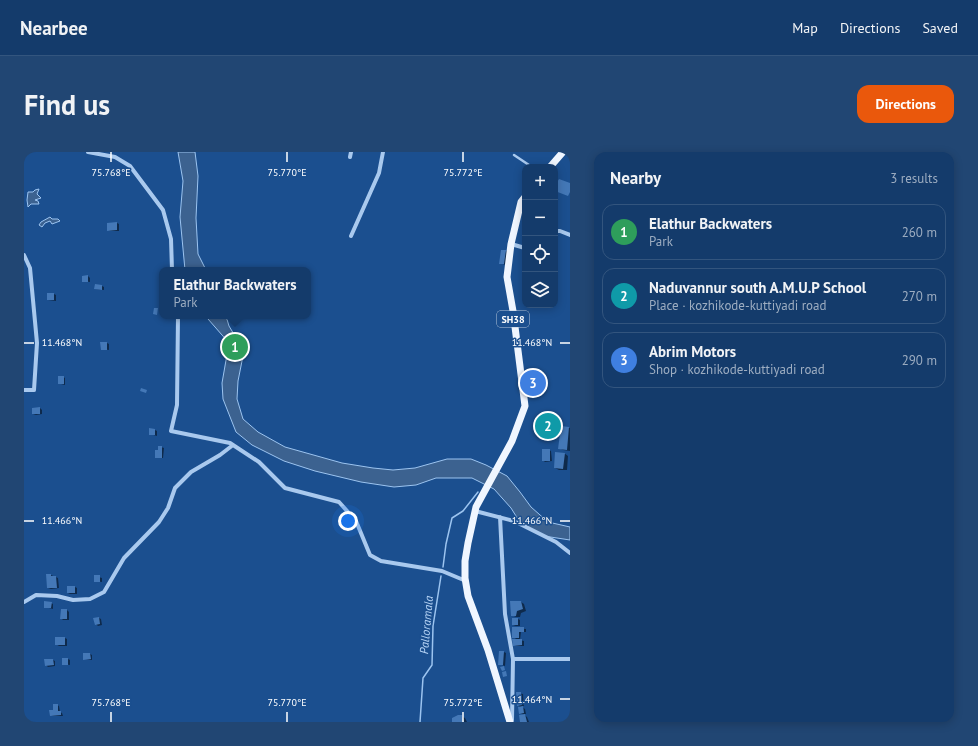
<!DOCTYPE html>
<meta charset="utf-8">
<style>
body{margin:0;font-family:"PT Sans",sans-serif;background:#214673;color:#f1f3f6}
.controls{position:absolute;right:12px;top:12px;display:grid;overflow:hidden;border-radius:8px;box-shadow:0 2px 10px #0003}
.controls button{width:36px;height:36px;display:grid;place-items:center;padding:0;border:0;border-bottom:1px solid #33557e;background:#143b6b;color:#f1f3f6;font:20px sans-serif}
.you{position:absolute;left:324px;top:369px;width:14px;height:14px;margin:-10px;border:3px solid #fff;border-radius:50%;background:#1a73e8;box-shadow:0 0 0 6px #1a73e833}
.badge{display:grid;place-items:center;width:26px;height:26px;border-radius:50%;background:#ea580c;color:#fff;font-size:13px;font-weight:700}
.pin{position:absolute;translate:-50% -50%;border:2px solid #fff;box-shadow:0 1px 4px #0006}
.popup{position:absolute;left:135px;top:115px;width:152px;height:52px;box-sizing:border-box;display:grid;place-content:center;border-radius:8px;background:#143b6b;filter:drop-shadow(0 1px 3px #0005);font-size:13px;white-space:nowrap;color:#9dadc1}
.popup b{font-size:15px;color:#f1f3f6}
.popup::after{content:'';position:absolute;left:50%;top:100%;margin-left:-8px;border:8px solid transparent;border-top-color:#143b6b}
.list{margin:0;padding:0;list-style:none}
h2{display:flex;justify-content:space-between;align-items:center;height:52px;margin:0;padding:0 16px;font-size:17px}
h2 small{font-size:13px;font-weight:400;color:#9dadc1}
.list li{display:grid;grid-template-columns:26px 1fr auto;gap:12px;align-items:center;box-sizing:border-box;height:56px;margin:0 8px 8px;padding:0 8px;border:1px solid #33557e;border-radius:12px}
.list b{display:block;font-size:15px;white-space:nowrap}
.list p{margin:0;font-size:13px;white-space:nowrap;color:#9dadc1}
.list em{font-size:13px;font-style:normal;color:#9dadc1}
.icon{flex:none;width:22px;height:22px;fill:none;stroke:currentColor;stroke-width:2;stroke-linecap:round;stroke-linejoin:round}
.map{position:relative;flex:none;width:546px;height:570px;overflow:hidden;border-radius:12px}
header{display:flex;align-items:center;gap:24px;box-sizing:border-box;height:56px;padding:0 20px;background:#143b6b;border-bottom:1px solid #33557e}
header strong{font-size:19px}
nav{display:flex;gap:22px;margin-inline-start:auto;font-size:14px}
.intro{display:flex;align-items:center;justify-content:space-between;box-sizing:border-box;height:96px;padding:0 24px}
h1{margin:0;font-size:28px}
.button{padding:10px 18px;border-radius:12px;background:#ea580c;color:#fff;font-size:14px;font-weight:700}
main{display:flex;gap:24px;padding:0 24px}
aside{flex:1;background:#143b6b;border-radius:12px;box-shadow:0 2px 10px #0003}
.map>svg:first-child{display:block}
.water{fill:#3c6290;stroke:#9cc4f0}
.shadow{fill:#0007}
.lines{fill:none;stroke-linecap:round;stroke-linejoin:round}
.stream{stroke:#9cc4f0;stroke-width:1.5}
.building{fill:#4478b7}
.service{stroke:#a9c9ee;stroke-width:2.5}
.minor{stroke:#a9c9ee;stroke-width:4}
.primary{stroke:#f0f6ff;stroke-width:7}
.ticks{fill:none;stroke:#fff;stroke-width:1.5}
.labels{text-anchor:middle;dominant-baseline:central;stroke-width:3;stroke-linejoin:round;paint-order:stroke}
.shield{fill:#1b4f8f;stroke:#bbcadd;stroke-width:1}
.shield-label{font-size:10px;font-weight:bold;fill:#fff}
.water-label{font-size:12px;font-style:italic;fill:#b5d3f5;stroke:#1b4f8f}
.ticks-label{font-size:10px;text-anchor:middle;fill:#fff;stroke:#1b4f8f;stroke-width:3;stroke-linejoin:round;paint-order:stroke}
</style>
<header>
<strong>Nearbee</strong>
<nav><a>Map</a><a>Directions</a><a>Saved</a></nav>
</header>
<div class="intro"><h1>Find us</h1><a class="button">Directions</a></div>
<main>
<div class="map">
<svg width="546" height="570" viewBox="0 0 546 570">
<rect width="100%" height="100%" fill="#1b4f8f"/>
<path class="water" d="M154,0h17l3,24 -2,42 2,36 8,16h-21l-5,-53 3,-36z
M15,37l-2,5 4,4 -6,2 3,1 1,3h-8l-3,3 -1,-7 1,-8h5l2,-2z
M26,65l2,2h6l2,2 -8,3 -2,-3 -5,2 -3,4 -3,-2 2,-3z
M183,164h19l3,10 15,25 -6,30 -1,18 6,20 15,13 27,15 57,16 31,5 20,2 22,-2 32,-9h24l15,6 21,11 13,16 11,15 17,15 22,5v13l-26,-4 -23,-12 -10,-16 -17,-19 -22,-11h-36l-20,7 -22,2 -33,-5 -46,-11 -31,-10 -32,-16 -16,-13 -13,-33 -1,-16 7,-40 -21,-24z"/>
<path class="shadow" d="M93,71l2,1v7h-9l-2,-1z
M482,99l2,1 -2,13 -6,-2z
M64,124l2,2v4l-7,-1z
M78,134l2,1v3l-9,-1z
M30,142l2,1v6l-8,-1z
M83,191l2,1v6l-7,-1z
M39,225l2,1v7l-4,-1 -2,-1z
M513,227l2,1v7l-9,-2z
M16,256l2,2v4l-6,1 -3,-1z
M534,272l3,3 9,1v23l-7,-1 -4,-2 2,-17h-19l-4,-2z
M131,278l2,1v5l-7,-2z
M137,295l3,1 -1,10h-5l-2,-1z
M525,298l2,1 1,10 -7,1 -2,-2z
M540,301l4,3 -1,14h-8l-4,-2z
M27,423l7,3 1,10 -8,1 -3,-1z
M71,424l7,2v4l-7,-1z
M51,435l2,1v6h-7l-2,-1z
M497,450l3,2 2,7 -5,2 -1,4h-4l-4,-2z
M27,451l2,1v5l-8,-2z
M43,458l2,2v8h-6l-2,-2z
M75,466l2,1 1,6 -4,1 -2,-2z
M494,467l2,1v6h-4l-3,-1z
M489,476l13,1v3h-5l-1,8 4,1v5h-8l-2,-1 4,-5 -5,-3z
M41,486l2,1v7h-8l-3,-2z
M480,500l2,1 -1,13 -6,-2z
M66,502l2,1v5l-8,-1z
M44,507l2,1v5l-7,-1z
M22,508h7l2,1v5l-7,1 -2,-2z
M493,541l6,1 1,12h-3l4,3 1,5h-3l4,3 2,5h-8l3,-7 -4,-2 1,-5 -3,-3z
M33,553l2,1 1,6 2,1 1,3h-10l-2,-1z
M437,564l4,2 2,4h-13z"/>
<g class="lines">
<path class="stream" d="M419,415l3,-23 6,-26 11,-7 15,-19
M396,570l3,-44 9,-13 1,-39 8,-50"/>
</g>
<path class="building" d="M535,27l11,4v9l-2,4 -13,-5v-5z
M93,70v8l-10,1v-8z
M477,98h5l-2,14h-5z
M64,123v7h-6v-6z
M71,132l7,1v5l-8,-1z
M23,141h7v7h-7z
M130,156h4l-1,7 -4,-1z
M76,190h7v8h-6z
M34,224h6v8h-6z
M513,226v8h-8v-7z
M117,236l6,2 -1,3 -6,-2z
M16,255v7h-8v-6z
M513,271h21v6h-21z
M537,274l8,1 -2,23 -9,-1z
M125,276l6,1v6h-6z
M134,294h4v12h-7v-8h3z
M518,297h8v12h-8z
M531,300l10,1 -2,16 -9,-1z
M22,422h5v2h5l1,12h-10z
M70,423h6v7h-6z
M43,434h8v7h-8z
M20,449l8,1 -1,6h-7z
M486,449h11l2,8 -6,2 -1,5h-5z
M37,457h6v10h-7z
M75,465l1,7 -5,1 -2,-7z
M488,466h6v7h-6z
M488,475h12v5h-5v6h-7z
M31,485h10v8h-10z
M488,487h10v6l-9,1z
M475,499h5l-1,14h-5z
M59,501h7l1,6 -8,1z
M38,506h6v7h-6z
M20,507h9l1,6 -9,1z
M480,514l1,4 -3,1 -2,-4z
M482,519l1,5 -4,1 -1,-5z
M492,540h5l1,13 -5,1z
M29,552h5v7h3v4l-11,1 -1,-6h4z
M499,554l1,7 -5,1 -1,-7z
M501,562l2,8h-7l-1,-7z
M434,563h4l2,7h-12v-4z"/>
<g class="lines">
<path class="service" d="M490,3l18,12"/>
<path class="minor" d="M64,0l27,5 15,9 33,44 8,29 1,31
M326,5l1,-5
M531,79h5l10,4
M327,84l28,-63 4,-21
M487,92l14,4
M0,103l6,13 7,75 -3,47h-10
M154,164l-1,89 -6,26 59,12 29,19 26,26 54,14 17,19 14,34 11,6 61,10 24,10
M451,359l39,10 42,21 14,11
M476,365l5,97 8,45 -1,61
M0,450l12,-7 21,1 16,4 17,-1 14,-7 20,-34 35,-36 9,-14 7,-20 16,-16 29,-17 13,-10
M489,507h57"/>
<path class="primary" d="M526,15l13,-15
M486,570l-22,-72 -20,-54 -3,-18v-17l3,-18 8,-36 36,-66 13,-35 -12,-95 -6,-34 4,-33 10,-42 4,-5"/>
</g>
<path class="ticks" d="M87,0v10M263,0v10M439,0v10M0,191h10M536,191h10M0,369h10M536,369h10M536,547h10M87,560v10M263,560v10M439,560v10"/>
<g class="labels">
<rect class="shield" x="473" y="159" width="32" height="16" rx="3"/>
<g class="shield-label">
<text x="489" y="167">SH38</text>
</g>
<g class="water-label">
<text transform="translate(402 473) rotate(-85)">Palloramala</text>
</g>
</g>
<g class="ticks-label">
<text x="87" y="24">75.768°E</text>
<text x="263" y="24">75.770°E</text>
<text x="439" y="24">75.772°E</text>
<text x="38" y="194">11.468°N</text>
<text x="508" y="194">11.468°N</text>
<text x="38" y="372">11.466°N</text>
<text x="508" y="372">11.466°N</text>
<text x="508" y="551">11.464°N</text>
<text x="87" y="554">75.768°E</text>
<text x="263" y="554">75.770°E</text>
<text x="439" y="554">75.772°E</text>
</g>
</svg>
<div class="controls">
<button>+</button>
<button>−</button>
<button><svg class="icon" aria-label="locate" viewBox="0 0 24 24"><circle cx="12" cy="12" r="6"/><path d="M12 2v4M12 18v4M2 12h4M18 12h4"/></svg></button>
<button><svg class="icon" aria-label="layers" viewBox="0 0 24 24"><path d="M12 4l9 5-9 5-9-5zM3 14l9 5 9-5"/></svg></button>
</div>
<div class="you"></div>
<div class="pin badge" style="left:211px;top:195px;background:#2e9e5b">1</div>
<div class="popup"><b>Elathur Backwaters</b>Park</div>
<div class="pin badge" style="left:524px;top:274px;background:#0f9aa8">2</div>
<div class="pin badge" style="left:509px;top:231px;background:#3f7fe0">3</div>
</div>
<aside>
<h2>Nearby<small>3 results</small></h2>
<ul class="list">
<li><span class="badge" style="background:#2e9e5b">1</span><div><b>Elathur Backwaters</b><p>Park</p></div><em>260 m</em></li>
<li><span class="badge" style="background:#0f9aa8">2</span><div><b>Naduvannur south A.M.U.P School</b><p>Place · kozhikode-kuttiyadi road</p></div><em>270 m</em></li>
<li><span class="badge" style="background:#3f7fe0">3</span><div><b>Abrim Motors</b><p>Shop · kozhikode-kuttiyadi road</p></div><em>290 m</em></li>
</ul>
</aside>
</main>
